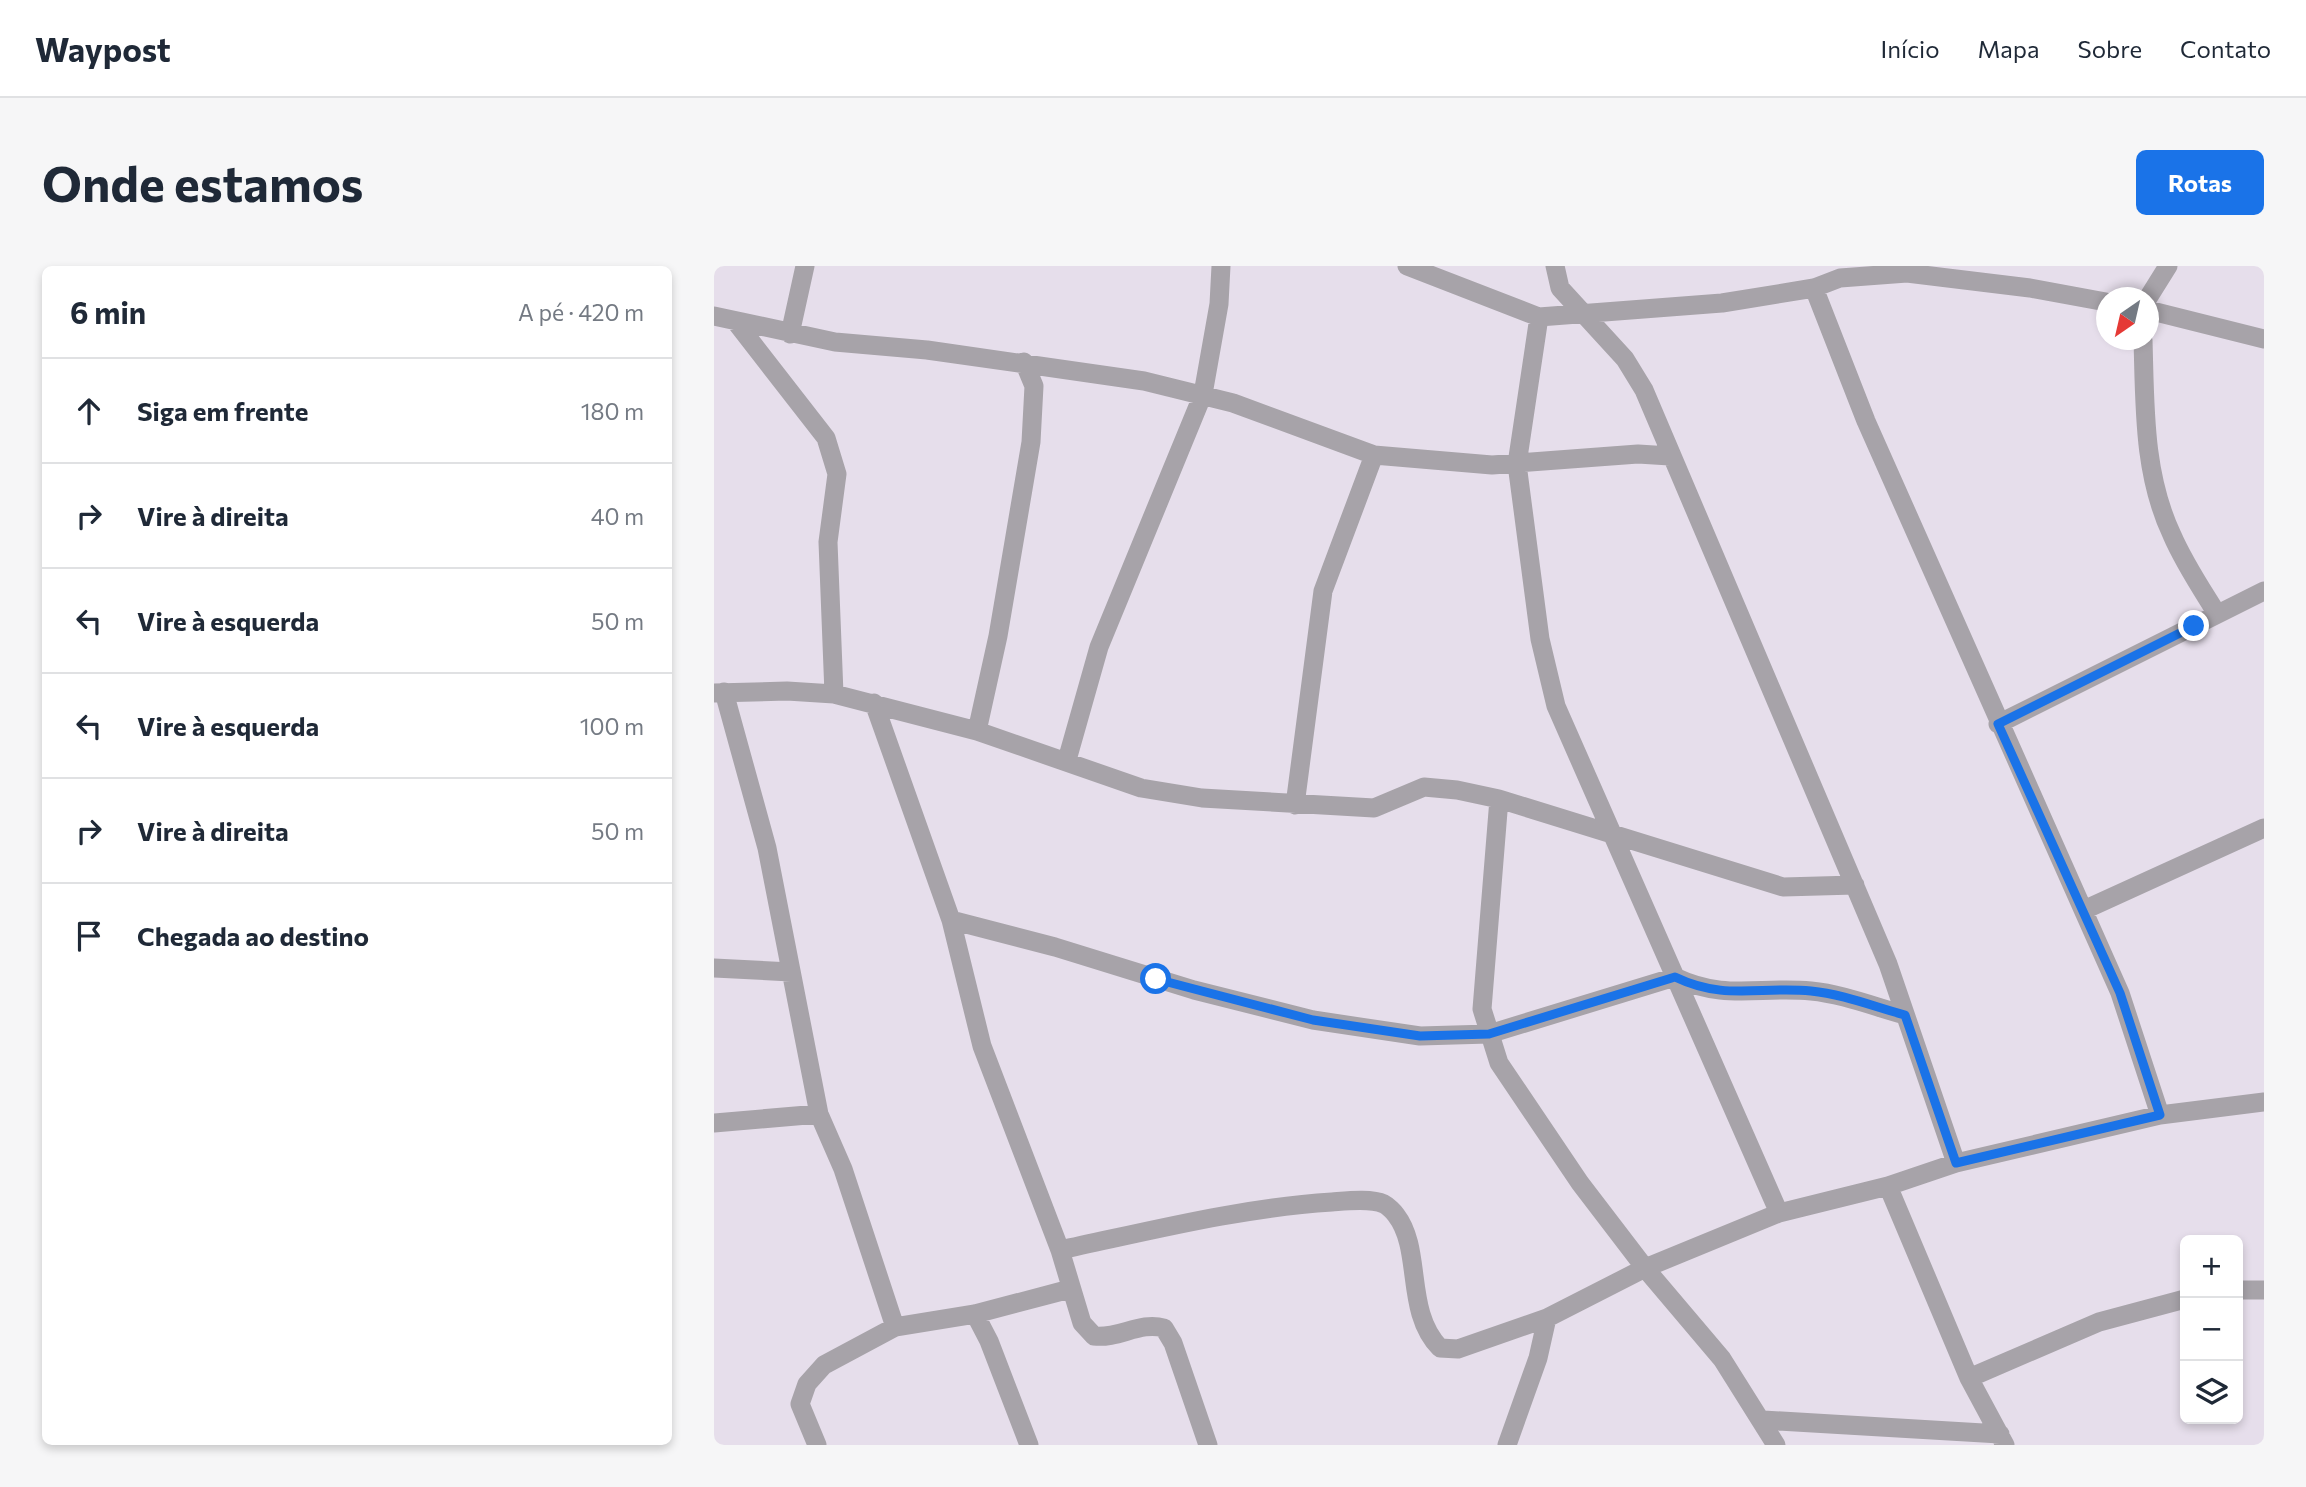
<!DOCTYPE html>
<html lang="pt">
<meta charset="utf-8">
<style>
body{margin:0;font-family:Commissioner,sans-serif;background:#f6f6f7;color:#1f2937}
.controls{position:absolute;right:21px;bottom:21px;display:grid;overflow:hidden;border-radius:10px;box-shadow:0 4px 10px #0003}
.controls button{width:63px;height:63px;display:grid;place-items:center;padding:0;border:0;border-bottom:2px solid #e0e1e3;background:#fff;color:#1f2937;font:35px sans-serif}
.compass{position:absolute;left:1382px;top:21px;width:63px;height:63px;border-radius:50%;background:#fff;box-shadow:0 4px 10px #0003;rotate:214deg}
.stop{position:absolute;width:21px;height:21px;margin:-16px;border:5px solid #1a73e8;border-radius:50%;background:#fff}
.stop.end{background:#1a73e8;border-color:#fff;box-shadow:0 2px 7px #0008}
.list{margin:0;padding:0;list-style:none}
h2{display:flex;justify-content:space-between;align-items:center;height:91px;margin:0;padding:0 28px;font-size:30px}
h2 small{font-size:23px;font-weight:400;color:#747a83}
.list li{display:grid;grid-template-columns:46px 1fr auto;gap:21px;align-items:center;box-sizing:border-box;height:105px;padding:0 28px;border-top:2px solid #e0e1e3}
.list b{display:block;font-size:26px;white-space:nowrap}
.list em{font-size:23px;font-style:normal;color:#747a83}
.icon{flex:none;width:38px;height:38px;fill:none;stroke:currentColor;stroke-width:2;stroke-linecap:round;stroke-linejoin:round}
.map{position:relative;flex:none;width:1550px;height:1179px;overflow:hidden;border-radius:10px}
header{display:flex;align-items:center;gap:42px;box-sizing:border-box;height:98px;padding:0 35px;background:#fff;border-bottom:2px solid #e0e1e3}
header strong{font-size:33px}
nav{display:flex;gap:38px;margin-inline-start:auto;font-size:24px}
.intro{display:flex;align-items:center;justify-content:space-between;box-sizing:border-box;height:168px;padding:0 42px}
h1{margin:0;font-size:49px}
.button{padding:18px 32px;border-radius:10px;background:#1a73e8;color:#fff;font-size:24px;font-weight:700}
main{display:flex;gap:42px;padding:0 42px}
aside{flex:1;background:#fff;border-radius:10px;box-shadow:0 4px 10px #0003}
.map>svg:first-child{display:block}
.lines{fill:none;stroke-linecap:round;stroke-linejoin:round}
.minor{stroke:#a7a3a9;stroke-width:19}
.route{stroke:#1a73e8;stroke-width:9}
</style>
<header>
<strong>Waypost</strong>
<nav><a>Início</a><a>Mapa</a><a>Sobre</a><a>Contato</a></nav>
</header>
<div class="intro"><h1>Onde estamos</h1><a class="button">Rotas</a></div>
<main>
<aside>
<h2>6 min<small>A pé · 420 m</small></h2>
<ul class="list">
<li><svg class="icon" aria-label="ahead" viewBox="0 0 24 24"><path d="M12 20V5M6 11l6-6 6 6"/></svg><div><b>Siga em frente</b></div><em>180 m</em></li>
<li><svg class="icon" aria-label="right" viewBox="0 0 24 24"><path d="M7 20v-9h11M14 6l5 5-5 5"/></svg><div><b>Vire à direita</b></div><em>40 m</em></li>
<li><svg class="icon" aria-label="left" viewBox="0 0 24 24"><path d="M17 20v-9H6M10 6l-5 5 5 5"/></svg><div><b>Vire à esquerda</b></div><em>50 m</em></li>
<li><svg class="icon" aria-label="left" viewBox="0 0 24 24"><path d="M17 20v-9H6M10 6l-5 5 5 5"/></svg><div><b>Vire à esquerda</b></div><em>100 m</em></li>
<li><svg class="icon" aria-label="right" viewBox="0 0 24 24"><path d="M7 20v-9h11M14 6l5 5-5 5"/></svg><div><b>Vire à direita</b></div><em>50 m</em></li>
<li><svg class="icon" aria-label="arrive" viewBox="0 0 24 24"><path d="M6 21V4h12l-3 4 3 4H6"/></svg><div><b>Chegada ao destino</b></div></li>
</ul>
</aside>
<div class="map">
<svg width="1550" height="1179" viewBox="0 0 1550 1179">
<rect width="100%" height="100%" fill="#e6deeb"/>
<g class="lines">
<path class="minor" d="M693,0l132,51 183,-14 92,-15 26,-10 67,-5 123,15 76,14
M841,0l5,22 65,71 19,31 244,574 68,199
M1100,22l52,133 254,572 40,122
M1434,32l20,-32
M1434,44l116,29
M0,50l121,26 92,8 217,31 89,22 141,52 118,10 146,-11 32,2
M825,51l-22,147 23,175 16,67 223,507
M21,55l91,117 11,36 -9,68 6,152
M76,68l15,-68
M1429,74c2,65 0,134 29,195 12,28 29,53 45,79
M10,426l43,156 52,266 24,55 52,158
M0,427l73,-2 47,3 143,37 164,57 61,10 172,10 50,-21 33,3 42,9 284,88 72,-2
M160,437l77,217 104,27 139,43 119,30 107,16 69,-2 186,-57c50,24 84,9 136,14 32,3 64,16 94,24
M1284,458l266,-133
M263,465l21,-95 33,-194 3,-56 -10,-24
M353,494l32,-113 104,-253 16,-90 2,-38
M785,533l-17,210 17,54 81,120 65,85 77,91 54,86
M581,539l28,-214 51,-136
M1370,644l180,-82
M237,654l31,126 78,204 22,73 12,13c25,3 46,-15 70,-8l9,15 35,102
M0,702l77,4
M0,857l105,-9
M1174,920l81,192 36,67
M346,984c90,-19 179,-42 272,-48 14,-1 39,-4 52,2 4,2 10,8 12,11 27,35 8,96 44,133l18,1 89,-31 98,-50 134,-55 109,-27 68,-23 204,-48 104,-13
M1524,1024h26
M261,1048l14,27 40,104
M1255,1112l130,-56 86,-23
M1049,1154l237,14
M103,1179l-17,-41 7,-20 17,-19 71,-38 80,-13 95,-25
M793,1179l31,-87 9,-40"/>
</g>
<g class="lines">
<path class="route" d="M442,713l157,41 107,16 69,-2 186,-57c50,24 84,9 136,14 32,3 64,16 94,24l51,148 204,-48 -40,-122 -122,-269 196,-98"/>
</g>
</svg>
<div class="controls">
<button>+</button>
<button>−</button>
<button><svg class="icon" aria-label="layers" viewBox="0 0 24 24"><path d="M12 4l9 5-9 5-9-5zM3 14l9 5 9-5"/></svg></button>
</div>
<svg class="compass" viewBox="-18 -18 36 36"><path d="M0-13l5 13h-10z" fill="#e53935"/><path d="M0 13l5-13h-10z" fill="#747a83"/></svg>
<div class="stop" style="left:442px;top:713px"></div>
<div class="stop end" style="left:1480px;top:360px"></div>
</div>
</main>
